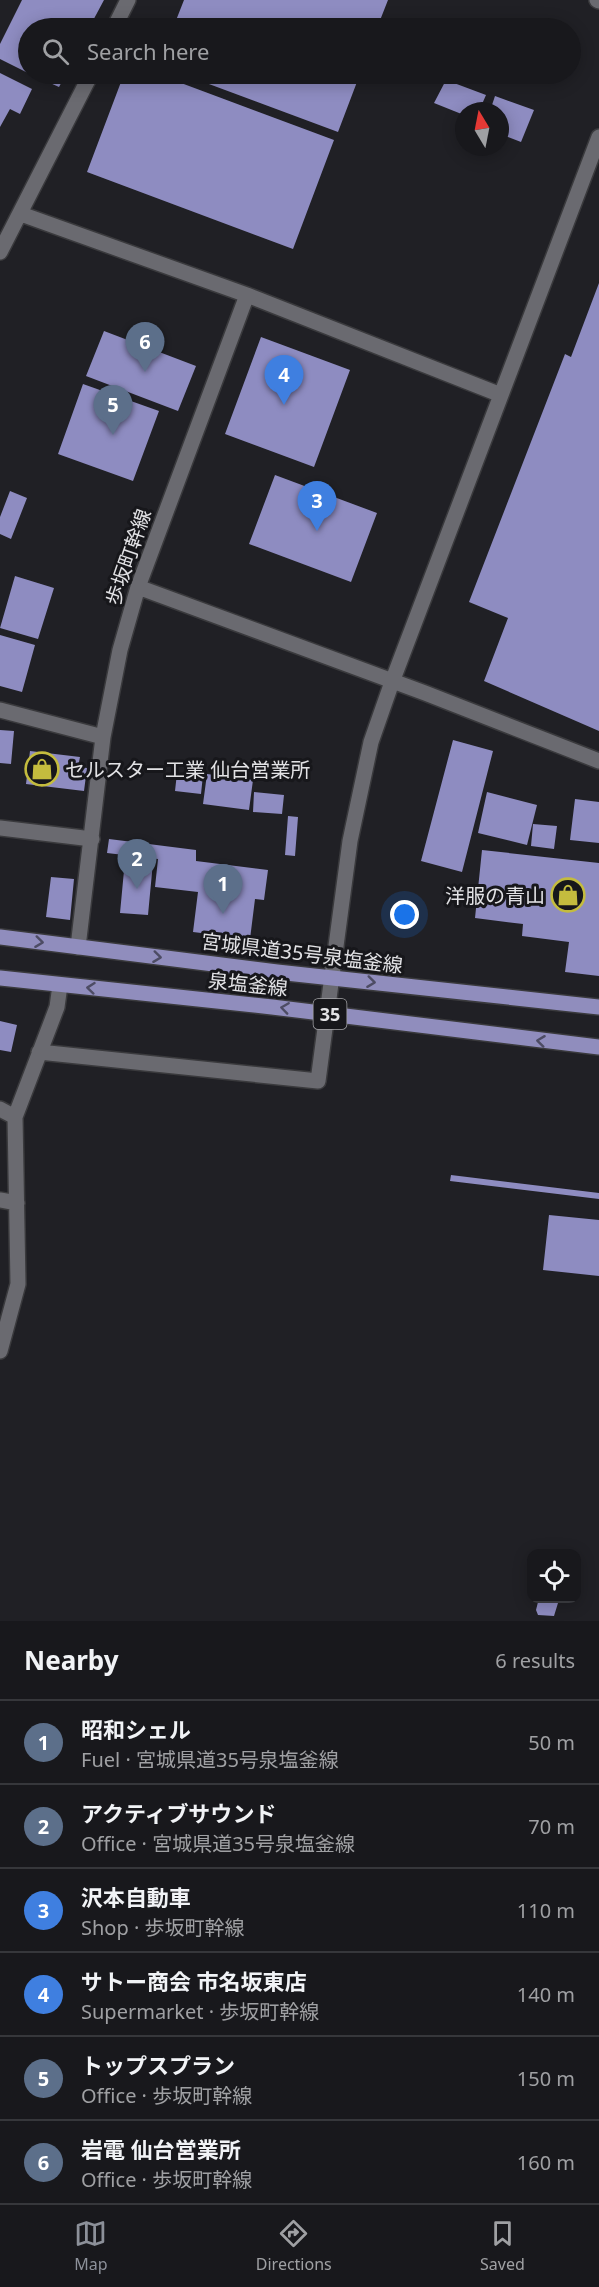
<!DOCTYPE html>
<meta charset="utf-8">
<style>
body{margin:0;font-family:"Noto Sans","Noto Sans JP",sans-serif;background:#252529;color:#f1f3f6}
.controls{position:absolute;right:18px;bottom:18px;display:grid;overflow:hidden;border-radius:12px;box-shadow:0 3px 15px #0003}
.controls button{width:54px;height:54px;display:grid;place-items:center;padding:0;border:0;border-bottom:2px solid #36373b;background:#18181c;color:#f1f3f6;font:30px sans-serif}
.compass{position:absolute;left:455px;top:102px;width:54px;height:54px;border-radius:50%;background:#18181c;box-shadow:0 3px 15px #0003;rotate:350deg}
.you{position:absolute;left:405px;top:915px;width:21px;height:21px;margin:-15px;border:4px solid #fff;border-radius:50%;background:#1a73e8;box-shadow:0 0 0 9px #1a73e833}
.badge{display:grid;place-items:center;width:39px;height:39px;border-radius:50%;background:#8c9099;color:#fff;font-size:20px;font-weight:700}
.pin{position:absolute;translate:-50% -50px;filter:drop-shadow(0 2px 3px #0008)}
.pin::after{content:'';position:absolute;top:32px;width:21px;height:18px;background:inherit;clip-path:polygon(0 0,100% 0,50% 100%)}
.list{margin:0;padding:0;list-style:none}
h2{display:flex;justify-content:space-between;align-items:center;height:78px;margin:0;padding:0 24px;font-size:26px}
h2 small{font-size:20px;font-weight:400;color:#9fa0a3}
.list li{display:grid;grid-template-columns:39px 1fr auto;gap:18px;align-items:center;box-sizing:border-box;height:84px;padding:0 24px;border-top:2px solid #36373b}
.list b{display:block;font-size:22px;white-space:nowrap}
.list p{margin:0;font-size:20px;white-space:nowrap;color:#9fa0a3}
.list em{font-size:20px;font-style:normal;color:#9fa0a3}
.icon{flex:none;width:33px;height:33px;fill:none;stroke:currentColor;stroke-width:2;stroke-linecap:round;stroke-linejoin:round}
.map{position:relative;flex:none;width:599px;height:1621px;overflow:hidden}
.search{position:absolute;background:#18181c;box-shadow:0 3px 15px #0003;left:18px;right:18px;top:18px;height:66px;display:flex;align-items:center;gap:15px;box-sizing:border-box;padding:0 21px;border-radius:33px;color:#9fa0a3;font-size:22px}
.sheet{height:582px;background:#18181c}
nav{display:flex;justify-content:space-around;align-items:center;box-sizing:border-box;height:84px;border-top:2px solid #36373b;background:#18181c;font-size:16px;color:#9fa0a3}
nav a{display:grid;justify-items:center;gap:3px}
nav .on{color:#8c9099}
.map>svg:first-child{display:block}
.building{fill:#8e8cc1}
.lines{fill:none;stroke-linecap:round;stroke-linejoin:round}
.minor-casing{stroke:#3a3a3d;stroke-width:18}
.major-casing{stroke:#3a3a3d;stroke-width:18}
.minor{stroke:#6a6a70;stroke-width:15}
.major{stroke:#908dbd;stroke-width:15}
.oneway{stroke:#4d4c64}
.labels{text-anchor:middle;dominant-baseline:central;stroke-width:6;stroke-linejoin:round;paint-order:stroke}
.shield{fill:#17171b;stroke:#a5a5a8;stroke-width:1.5}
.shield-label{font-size:18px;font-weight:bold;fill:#e2e2e5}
.street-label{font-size:20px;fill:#e2e2e5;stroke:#17171b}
.poi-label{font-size:20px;fill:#e2e2e5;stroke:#17171b;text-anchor:start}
</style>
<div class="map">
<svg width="599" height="1621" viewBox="0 0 599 1621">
<rect width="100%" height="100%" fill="#202025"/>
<path class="building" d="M22,0h82l-15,28h-61v45l-28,-14v-15z
M184,0h204l-11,28h-204z
M0,73l32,16 -12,25 -10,-5 -10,18z
M30,74h36l-7,13z
M124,74h33l177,66 -41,109 -206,-77z
M182,74h178l-22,58z
M446,80l40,15 -7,16h-15v4l-30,-12z
M495,96l39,14 -13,32 -21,-8v-23h-10z
M599,283v448l-115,-50 24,-63 -39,-16 96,-248 6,3z
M104,331l92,35 -18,45 -92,-35z
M261,337l89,33 -36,97 -89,-33z
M83,384l76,27 -26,70 -75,-27z
M275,475l102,38 -26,69 -102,-38z
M10,491l17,7 -16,41 -11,-5v-17z
M15,576l39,12 -16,51 -38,-11z
M0,635l35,10 -13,47 -22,-6z
M0,730l14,1 -3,33 -11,-1z
M453,740l40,11 -31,121 -41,-11z
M30,751l50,6 -2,10 9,1 -3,23 -58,-7z
M177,773l26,2 -2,19 -26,-3z
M207,774l46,6 -4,30 -46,-6z
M254,792l30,3 -2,19 -29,-2z
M487,792l50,13 -10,40 -49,-12z
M575,799l24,3v41l-29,-3z
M288,816l10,1 -3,39 -10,-1z
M533,824l24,2 -3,23 -23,-3z
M109,839l87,11v11l72,9 -4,30 -9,-1 -5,40 -57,-7 5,-40 -43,-5 3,-28 -51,-6z
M482,850l117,13v113l-34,-4 4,-30 -47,-6 1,-12 -48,-6z
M125,860l28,2 -5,53 -28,-2z
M51,877l23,2 -4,41 -24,-3z
M0,1021l17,4 -6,27 -11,-2z
M451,1175l148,18v6l-149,-18z
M549,1215l50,5v56l-56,-6z
M539,1598l17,1 2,4 -4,13 -16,-1 -2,-5z"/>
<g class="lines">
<defs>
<path id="minor" d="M597,0l2,1
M114,28l14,-28
M21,214l226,81 254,100
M0,252l91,-178
M138,587l287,106 174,68
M0,710l103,27
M0,828l92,11
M78,947l25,-210 17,-87 18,-63 109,-292
M39,1052l279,29 32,-240 21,-99 21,-60 207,-545
M0,1109l15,8
M0,1200l17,3
M0,1351l18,-67 -3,-167 42,-110 3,-22"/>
<path id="major" d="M0,937l277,35 322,35
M0,978l272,29 327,40"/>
</defs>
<use href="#minor" class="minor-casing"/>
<use href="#major" class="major-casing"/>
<use href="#minor" class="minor"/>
<use href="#major" class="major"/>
</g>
<defs><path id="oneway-chevron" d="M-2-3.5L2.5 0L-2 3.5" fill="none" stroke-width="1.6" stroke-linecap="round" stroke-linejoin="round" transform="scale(1.5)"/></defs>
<g class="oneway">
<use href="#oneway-chevron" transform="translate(39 942) rotate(7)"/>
<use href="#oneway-chevron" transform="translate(157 957) rotate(7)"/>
<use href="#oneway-chevron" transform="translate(371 982) rotate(7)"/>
<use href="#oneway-chevron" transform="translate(91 988) rotate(-174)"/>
<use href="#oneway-chevron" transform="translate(285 1008) rotate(-172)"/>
<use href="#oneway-chevron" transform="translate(541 1041) rotate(-173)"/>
</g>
<defs>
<symbol id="shop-ring" viewBox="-11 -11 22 22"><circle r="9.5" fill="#17171b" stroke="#c4bc3e" stroke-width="1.5"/><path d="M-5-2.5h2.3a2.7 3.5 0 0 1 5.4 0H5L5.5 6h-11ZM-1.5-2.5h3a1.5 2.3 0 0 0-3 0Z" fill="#c4bc3e"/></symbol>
</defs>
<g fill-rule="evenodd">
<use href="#shop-ring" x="23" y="750" width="38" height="38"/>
<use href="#shop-ring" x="549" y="876" width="38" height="38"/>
</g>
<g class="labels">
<rect class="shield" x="313.5" y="999" width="33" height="30" rx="4.5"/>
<g class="shield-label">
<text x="330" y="1014">35</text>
</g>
<g class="street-label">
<text transform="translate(128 557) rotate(-71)">歩坂町幹線</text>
<text transform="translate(302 953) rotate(7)">宮城県道35号泉塩釜線</text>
<text transform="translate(248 984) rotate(6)">泉塩釜線</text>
</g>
<g class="poi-label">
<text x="65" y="769">セルスター工業 仙台営業所</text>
<text x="545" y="895" text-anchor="end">洋服の青山</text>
</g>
</g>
</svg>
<div class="controls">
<button><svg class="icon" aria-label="locate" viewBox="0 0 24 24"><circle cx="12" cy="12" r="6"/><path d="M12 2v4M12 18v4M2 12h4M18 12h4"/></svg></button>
</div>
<svg class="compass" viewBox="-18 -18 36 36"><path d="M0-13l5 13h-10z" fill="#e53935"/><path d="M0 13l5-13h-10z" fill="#9fa0a3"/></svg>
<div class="you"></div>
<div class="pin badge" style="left:223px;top:914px;background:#5c6f8a">1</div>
<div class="pin badge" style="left:137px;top:889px;background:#5c6f8a">2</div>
<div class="pin badge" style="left:317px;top:531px;background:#3f7fe0">3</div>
<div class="pin badge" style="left:284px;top:405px;background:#3f7fe0">4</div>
<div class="pin badge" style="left:113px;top:435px;background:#5c6f8a">5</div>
<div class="pin badge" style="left:145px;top:372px;background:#5c6f8a">6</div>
<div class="search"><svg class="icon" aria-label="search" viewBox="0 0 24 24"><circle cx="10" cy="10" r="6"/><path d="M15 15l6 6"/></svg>Search here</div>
</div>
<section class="sheet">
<h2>Nearby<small>6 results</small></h2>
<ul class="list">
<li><span class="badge" style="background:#5c6f8a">1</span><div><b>昭和シェル</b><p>Fuel · 宮城県道35号泉塩釜線</p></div><em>50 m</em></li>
<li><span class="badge" style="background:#5c6f8a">2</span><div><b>アクティブサウンド</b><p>Office · 宮城県道35号泉塩釜線</p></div><em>70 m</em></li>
<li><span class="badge" style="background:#3f7fe0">3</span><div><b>沢本自動車</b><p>Shop · 歩坂町幹線</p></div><em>110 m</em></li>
<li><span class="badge" style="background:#3f7fe0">4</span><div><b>サトー商会 市名坂東店</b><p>Supermarket · 歩坂町幹線</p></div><em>140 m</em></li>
<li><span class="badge" style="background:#5c6f8a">5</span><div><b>トップスプラン</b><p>Office · 歩坂町幹線</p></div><em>150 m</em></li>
<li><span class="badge" style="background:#5c6f8a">6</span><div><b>岩電 仙台営業所</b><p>Office · 歩坂町幹線</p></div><em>160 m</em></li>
</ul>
</section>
<nav>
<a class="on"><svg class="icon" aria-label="map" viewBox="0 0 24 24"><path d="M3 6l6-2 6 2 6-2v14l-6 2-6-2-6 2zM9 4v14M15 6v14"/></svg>Map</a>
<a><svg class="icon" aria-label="directions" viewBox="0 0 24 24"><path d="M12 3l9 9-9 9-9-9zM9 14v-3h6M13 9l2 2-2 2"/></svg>Directions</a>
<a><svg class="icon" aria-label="saved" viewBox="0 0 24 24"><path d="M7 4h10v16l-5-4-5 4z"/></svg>Saved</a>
</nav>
